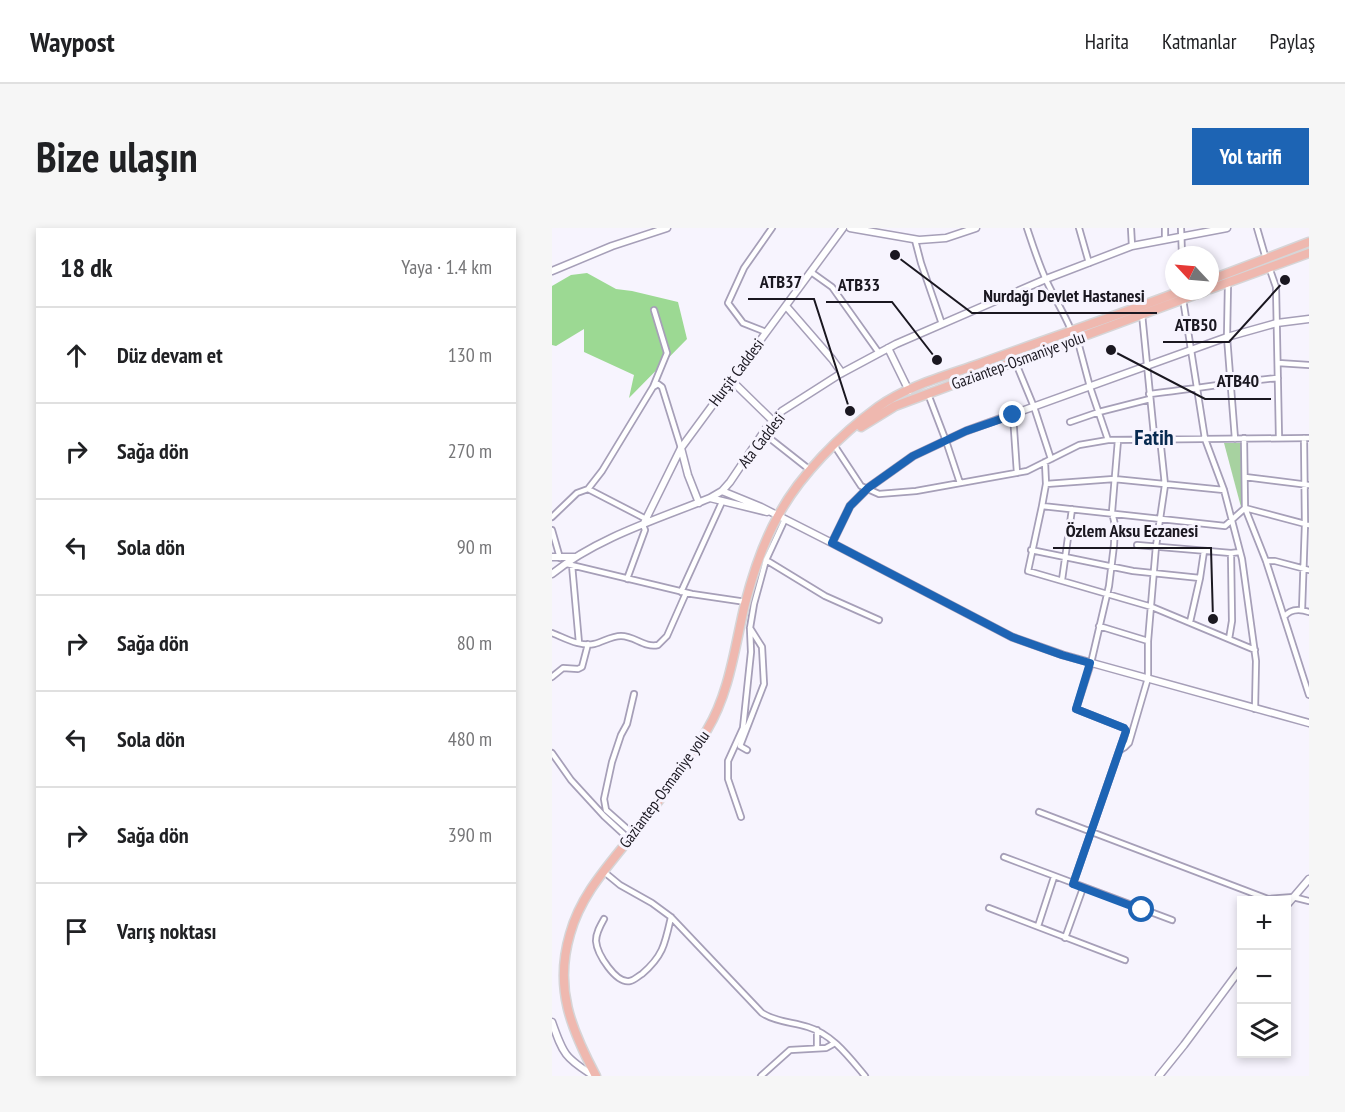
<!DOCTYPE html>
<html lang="tr">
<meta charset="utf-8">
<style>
body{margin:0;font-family:"PT Sans Narrow",sans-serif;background:#f6f6f6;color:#202124}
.controls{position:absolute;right:18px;bottom:18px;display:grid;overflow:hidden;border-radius:0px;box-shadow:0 3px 9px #0003}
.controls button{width:54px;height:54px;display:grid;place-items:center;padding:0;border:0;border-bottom:2px solid #e0e0e0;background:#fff;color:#202124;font:30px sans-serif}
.compass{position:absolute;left:613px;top:18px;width:54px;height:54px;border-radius:50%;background:#fff;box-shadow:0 3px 9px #0003;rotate:296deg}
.stop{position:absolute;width:18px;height:18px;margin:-14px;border:4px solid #1d64b4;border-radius:50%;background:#fff}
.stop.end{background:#1d64b4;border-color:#fff;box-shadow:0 2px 6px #0008}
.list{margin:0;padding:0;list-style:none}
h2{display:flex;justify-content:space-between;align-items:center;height:78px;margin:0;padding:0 24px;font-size:26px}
h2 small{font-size:20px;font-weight:400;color:#757577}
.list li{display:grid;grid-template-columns:39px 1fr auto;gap:18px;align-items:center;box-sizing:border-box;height:96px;padding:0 24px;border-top:2px solid #e0e0e0}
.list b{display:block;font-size:22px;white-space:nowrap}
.list em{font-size:20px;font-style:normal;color:#757577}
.icon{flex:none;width:33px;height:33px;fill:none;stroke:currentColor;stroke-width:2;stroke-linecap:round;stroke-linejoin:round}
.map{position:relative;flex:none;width:757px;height:848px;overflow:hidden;border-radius:0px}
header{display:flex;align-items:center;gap:36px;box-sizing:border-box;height:84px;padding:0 30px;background:#fff;border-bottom:2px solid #e0e0e0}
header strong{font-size:28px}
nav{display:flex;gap:33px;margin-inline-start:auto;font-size:21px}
.intro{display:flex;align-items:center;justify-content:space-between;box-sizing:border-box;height:144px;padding:0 36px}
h1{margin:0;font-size:42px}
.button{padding:15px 27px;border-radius:0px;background:#1d64b4;color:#fff;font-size:21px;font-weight:700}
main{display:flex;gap:36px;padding:0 36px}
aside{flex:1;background:#fff;border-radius:0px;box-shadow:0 3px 9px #0003}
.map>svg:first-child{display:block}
.green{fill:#a7d2a0}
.forest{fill:#9cd993}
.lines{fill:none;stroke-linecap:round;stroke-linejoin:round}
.street-casing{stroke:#a69fb8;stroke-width:8}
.secondary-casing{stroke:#a69fb8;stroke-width:9}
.highway-casing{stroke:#d6d5d7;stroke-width:11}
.street{stroke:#fff;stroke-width:4.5}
.secondary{stroke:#fff;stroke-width:6}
.highway{stroke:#efb8af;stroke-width:8}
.route{stroke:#1d64b4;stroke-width:8}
.labels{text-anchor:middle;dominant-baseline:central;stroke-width:6;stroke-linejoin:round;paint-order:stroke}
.street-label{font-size:16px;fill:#1a1720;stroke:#f7f4fe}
.district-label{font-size:22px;font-weight:bold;fill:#082a50;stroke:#f7f4fe}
.leader{fill:none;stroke:#1a1720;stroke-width:2}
.callout-dot{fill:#1a1720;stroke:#f7f4fe;stroke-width:2}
.callout-label{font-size:18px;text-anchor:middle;font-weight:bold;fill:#1a1720;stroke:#f7f4fe;stroke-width:6;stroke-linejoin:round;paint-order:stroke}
</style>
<header>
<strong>Waypost</strong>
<nav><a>Harita</a><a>Katmanlar</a><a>Paylaş</a></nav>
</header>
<div class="intro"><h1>Bize ulaşın</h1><a class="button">Yol tarifi</a></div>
<main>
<aside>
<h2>18 dk<small>Yaya · 1.4 km</small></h2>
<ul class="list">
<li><svg class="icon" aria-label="ahead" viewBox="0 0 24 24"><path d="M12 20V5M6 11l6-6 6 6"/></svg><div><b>Düz devam et</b></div><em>130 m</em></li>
<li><svg class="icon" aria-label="right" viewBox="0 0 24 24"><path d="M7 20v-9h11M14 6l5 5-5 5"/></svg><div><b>Sağa dön</b></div><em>270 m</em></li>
<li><svg class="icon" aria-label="left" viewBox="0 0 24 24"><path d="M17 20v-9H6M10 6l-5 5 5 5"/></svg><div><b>Sola dön</b></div><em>90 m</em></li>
<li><svg class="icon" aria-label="right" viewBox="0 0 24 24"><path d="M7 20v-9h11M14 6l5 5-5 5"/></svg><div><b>Sağa dön</b></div><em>80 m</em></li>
<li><svg class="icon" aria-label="left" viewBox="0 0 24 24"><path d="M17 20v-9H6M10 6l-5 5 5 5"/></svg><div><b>Sola dön</b></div><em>480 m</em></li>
<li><svg class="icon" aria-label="right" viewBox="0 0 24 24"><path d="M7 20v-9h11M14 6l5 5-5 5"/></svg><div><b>Sağa dön</b></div><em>390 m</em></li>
<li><svg class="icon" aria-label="arrive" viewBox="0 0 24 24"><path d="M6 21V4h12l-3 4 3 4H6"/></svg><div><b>Varış noktası</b></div></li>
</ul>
</aside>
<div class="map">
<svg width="757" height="848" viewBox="0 0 757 848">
<rect width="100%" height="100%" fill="#f7f4fe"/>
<path class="green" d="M672,215h17v64z"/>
<path class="forest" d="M35,45l29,16 16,2 46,11 9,37 -58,59 5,-23 -50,-23v-23l-28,17 -4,-1v-59l19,-11z"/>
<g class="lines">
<defs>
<path id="street" d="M475,0c6,18 12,37 20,54 8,17 17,31 24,48
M527,0l10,35
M579,0l1,18
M613,0v12
M629,0l1,27
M705,0l9,31
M363,12l6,23 21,61
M717,39l7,20 3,151
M259,44l21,15 47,66
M676,55l-1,54 8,102
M631,71l22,140 19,51 18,69 14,102 -1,48
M214,104l-23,-9 -15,-20 16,-35 28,-40
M525,110l13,49 18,53
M463,133l19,46 17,52
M726,135l31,2
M101,159l14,-34 -13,-43
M376,166l18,47 14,42
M597,166c44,-5 86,-12 129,-16
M461,187l4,58
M518,194l29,-10 51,-13
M211,205l47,37
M692,210l1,70 21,53 43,134
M282,217l27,41 18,8 37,-3 111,-20 52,-26 29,-5 201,-2
M693,249l64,8
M494,256l68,-5 110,11
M36,261l58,30
M490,278l4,-22 -1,-22
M693,280l-20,18 -183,-20 -14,65 124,36 103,43
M693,280l64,17
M0,289l25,-24 11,-4 14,-18 51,-84 5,-3 4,3 19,61
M0,302l8,28
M585,317l94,8 9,-1
M479,322l102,21 67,7 -10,44
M214,332l19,-41
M714,333h9l34,9
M15,336l125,30 54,8
M20,337l7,78
M648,350l4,-27
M75,351l18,-49 -2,-5
M510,352l10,-71
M129,364l41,-90
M750,382l3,-86 -1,-86
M732,389c6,-8 16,-8 25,-5
M547,398l49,15
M0,405c13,5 28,14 42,11 9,-2 17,-8 27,-8 14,0 23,12 37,9l9,-9 19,-43
M677,411l3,-18 -1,-68
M0,449l11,-9 15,1 4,-2 6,-23
M195,522l-7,-4 24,-62 -2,-37 -12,-19
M568,522l5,-3 4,-4 19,-65v-37l8,-95 9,-61 -4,-38 -7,-12 -12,-121
M0,525l19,27 33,36 25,23
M487,584l229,87 25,-2 16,4
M189,589l-13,-38v-18l15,-33 8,-76 -1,-24 4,-24 12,-44 59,36 54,24
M81,606l-27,-24 -2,-11 8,-37 9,-27 6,-11 7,-30
M452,629l168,63
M51,643l17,14 32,18 19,14 91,96c14,9 30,9 46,14 24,7 41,30 57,49
M521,656l53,-153 -2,-3 -48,-19 15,-46 18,-77 5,-41 1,-20 -3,-13 6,-72
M437,680l136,52
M52,691c-4,7 -8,14 -8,22 1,13 20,43 34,40 5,-1 8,-5 12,-7 21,-18 23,-30 29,-57
M486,698l16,-49
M513,710l18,-50
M265,802v18
M209,848l29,-26 36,-2 9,-5"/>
<path id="secondary" d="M298,0l69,12 27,-2 30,-10
M0,43l60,-25 55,-18
M234,78l46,53 10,14
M336,120l21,43
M179,152l42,41
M129,220l7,27 11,28
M170,263l39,16 71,36 180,94 51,18 246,68
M158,270l57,14
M91,297l38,-77 162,-220
M280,315l18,-37 18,-18 45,-32 53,-25 261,-94 50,-14 32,-4
M0,329h23
M0,346c44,-36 106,-55 158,-76l12,-7 8,-9 37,-55 15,-16 58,-37 56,-30 150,-65 86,-33 95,-18
M734,678l23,-27
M0,794c11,32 13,36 42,54
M607,848l25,-31 58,-78"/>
<path id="highway" d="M658,52l99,-38
M658,61l99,-36
M309,199l34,-21 310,-115
M44,848c-25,-47 -42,-88 -26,-142 11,-40 39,-69 64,-101 26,-33 52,-67 73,-103 23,-38 28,-85 38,-126 8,-31 18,-61 33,-88 21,-40 63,-82 100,-109 29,-21 67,-31 101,-43 67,-25 135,-47 202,-73"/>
</defs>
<use href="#street" class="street-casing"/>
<use href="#secondary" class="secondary-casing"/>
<use href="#highway" class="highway-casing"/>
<use href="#street" class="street"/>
<use href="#secondary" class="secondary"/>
<use href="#highway" class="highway"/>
</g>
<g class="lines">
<path class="route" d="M461,187l-47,16 -53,25 -45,32 -18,18 -18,37 180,94 50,18 28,8 -14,46 48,19 2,3 -53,153 69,26"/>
</g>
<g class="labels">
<g class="street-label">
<text transform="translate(466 132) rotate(-20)">Gaziantep-Osmaniye yolu</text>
<text transform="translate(184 144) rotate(-53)">Hurşit Caddesi</text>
<text transform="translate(209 212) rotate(-52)">Ata Caddesi</text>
<text transform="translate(112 561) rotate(-54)">Gaziantep-Osmaniye yolu</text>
</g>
<g class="district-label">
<text x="602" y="209">Fatih</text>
</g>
</g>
<path class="leader" d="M298 183L262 71H196M385 132L340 74H274M343 27L420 85H605M733 52L677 114H611M559 122L653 171H719M661 391L659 320H501"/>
<g class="callout-dot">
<circle cx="298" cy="183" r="6"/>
<circle cx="385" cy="132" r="6"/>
<circle cx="343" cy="27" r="6"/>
<circle cx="733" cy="52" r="6"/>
<circle cx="559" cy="122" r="6"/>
<circle cx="661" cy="391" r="6"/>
</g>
<g class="callout-label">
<text x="229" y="60">ATB37</text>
<text x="307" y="63">ATB33</text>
<text x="512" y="74">Nurdağı Devlet Hastanesi</text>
<text x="644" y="103">ATB50</text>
<text x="686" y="159">ATB40</text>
<text x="580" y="309">Özlem Aksu Eczanesi</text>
</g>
</svg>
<div class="controls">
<button>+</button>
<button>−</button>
<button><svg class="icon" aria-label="layers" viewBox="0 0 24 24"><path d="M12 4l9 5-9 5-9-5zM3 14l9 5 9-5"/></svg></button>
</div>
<svg class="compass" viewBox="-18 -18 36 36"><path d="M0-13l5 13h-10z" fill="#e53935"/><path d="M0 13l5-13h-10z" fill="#757577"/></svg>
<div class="stop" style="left:590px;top:682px"></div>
<div class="stop end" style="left:461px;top:187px"></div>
</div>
</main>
